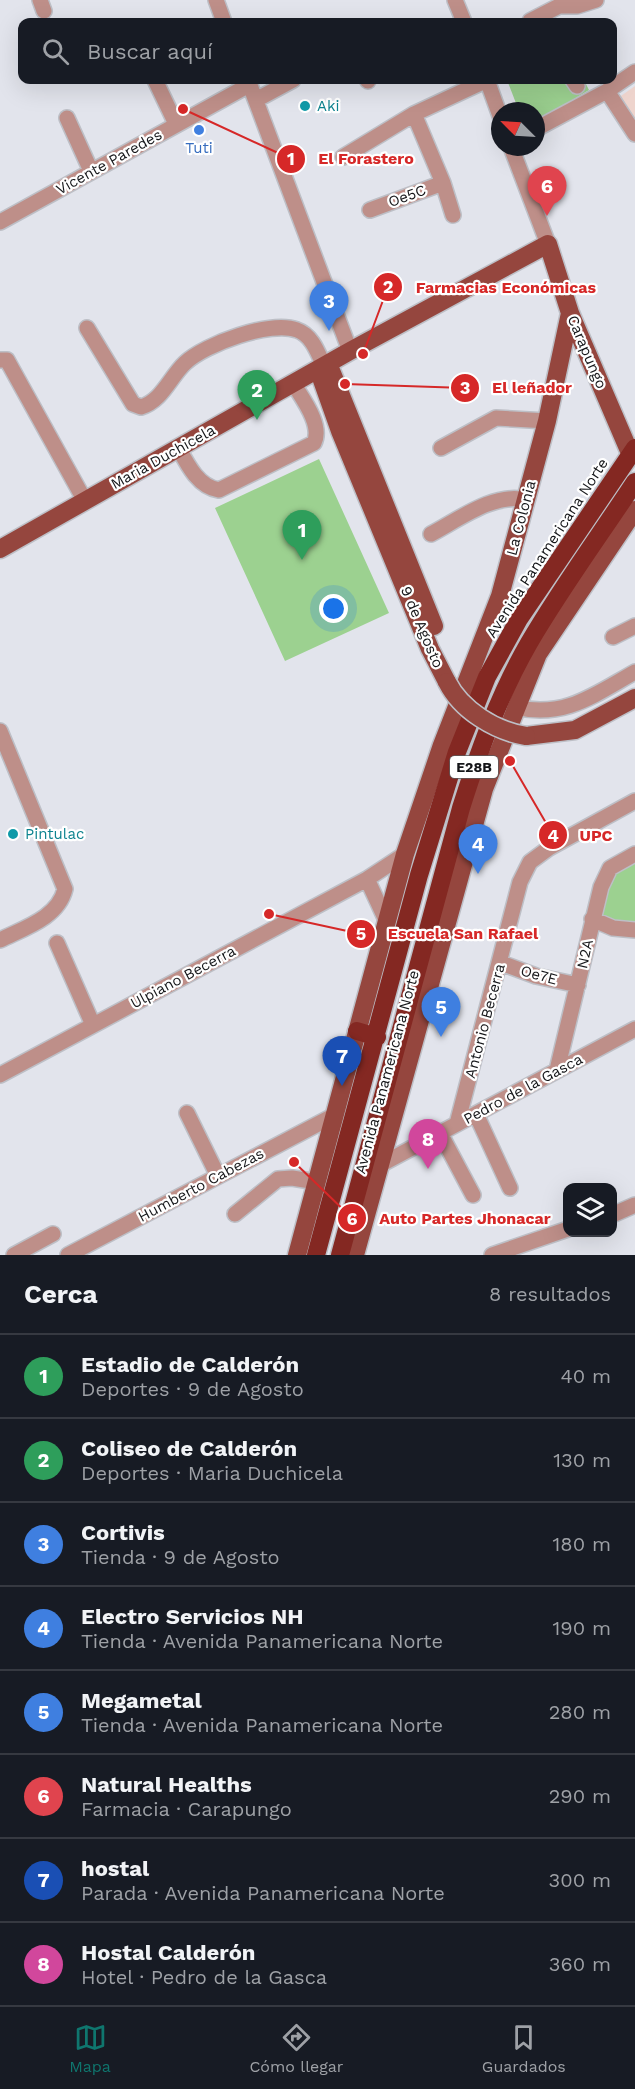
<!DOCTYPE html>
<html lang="es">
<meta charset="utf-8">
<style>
body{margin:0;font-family:"Work Sans",sans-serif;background:#20242c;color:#f1f3f6}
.controls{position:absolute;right:18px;bottom:18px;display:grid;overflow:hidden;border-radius:12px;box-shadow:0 6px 24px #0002}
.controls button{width:54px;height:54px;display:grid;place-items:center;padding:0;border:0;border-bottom:2px solid #363941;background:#171b24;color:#f1f3f6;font:30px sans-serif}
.compass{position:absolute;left:491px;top:102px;width:54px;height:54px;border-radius:50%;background:#171b24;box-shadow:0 6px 24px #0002;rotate:294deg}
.you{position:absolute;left:334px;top:609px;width:21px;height:21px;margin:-15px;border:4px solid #fff;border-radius:50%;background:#1a73e8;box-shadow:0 0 0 9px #1a73e833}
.badge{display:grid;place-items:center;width:39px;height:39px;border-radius:50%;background:#0f766e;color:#fff;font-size:20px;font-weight:700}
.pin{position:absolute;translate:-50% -50px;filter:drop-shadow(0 2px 3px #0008)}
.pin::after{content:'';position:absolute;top:32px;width:21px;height:18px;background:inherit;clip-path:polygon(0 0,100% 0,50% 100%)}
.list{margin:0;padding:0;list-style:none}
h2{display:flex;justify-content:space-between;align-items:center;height:78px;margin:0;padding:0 24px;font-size:26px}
h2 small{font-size:20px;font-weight:400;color:#9ea1a6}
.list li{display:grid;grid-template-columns:39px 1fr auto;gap:18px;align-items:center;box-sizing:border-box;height:84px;padding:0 24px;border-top:2px solid #363941}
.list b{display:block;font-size:22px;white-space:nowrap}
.list p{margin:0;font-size:20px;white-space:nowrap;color:#9ea1a6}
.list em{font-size:20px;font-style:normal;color:#9ea1a6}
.icon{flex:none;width:33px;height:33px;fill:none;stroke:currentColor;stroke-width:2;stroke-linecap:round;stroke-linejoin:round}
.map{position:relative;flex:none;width:635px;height:1255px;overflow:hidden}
.search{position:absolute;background:#171b24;box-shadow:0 6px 24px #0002;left:18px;right:18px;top:18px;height:66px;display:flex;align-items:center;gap:15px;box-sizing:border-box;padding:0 21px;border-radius:12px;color:#9ea1a6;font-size:22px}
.sheet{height:750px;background:#171b24}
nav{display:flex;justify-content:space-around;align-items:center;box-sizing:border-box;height:84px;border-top:2px solid #363941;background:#171b24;font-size:16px;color:#9ea1a6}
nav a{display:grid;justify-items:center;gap:3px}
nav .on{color:#0f766e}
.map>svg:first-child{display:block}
.education{fill:#eed4cd}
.green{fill:#9cd190}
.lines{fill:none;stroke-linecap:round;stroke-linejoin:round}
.minor-casing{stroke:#bdbfc6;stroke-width:18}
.major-casing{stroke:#bdbfc6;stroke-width:21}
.highway-casing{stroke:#bdbfc6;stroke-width:21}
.minor{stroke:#be8f89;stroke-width:15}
.major{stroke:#95463e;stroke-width:18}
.highway{stroke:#842822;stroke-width:18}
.major-bridge-casing{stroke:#bdbfc6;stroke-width:21;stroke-linecap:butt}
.major-bridge{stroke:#95463e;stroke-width:18}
.culture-dot{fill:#0f9aa8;stroke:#fff;stroke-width:2}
.shop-dot{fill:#3f7fe0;stroke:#fff;stroke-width:2}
.labels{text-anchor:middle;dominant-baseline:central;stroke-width:4.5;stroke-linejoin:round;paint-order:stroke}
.shield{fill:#fff;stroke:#5b5c5e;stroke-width:1.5}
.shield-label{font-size:14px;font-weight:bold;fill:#151619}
.culture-label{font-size:15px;fill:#0d838f;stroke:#fff;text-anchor:start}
.shop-label{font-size:15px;fill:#366cbe;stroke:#fff}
.street-label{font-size:15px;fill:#151619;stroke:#fff}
.leader{fill:none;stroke:#d62828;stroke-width:2}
.callout-dot{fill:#d62828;stroke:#fff;stroke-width:2}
.mark-label{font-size:18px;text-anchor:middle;font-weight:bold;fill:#fff}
.callout-label{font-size:16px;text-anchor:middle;font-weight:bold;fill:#d62828;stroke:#fff;stroke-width:4.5;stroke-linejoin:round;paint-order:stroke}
</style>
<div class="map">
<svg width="635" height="1255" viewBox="0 0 635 1255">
<rect width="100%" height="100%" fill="#e2e4ec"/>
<path class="education" d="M635,86v37l-17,-25z"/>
<path class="green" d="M507,80h77l5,10 -53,32v-11h-17z
M319,459l70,154 -104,48 -70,-153z
M635,858v66l-8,3 -31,-11 12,-39z"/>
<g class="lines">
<defs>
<path id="minor" d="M40,0l4,11
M216,0l8,22
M455,0l9,22
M530,21l29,-15h18l19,-6
M155,80l21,44
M248,80l102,271
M367,80l1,1
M487,80l13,36
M573,80l4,6
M607,91l28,43
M256,100l37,-20
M414,114l29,69 10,32
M67,118l24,53
M536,129l71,-38 28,-19
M511,147l37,97
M343,157l71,-43 73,-34
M370,210l73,-27
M0,222l249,-137
M87,328l46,76 8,3c21,-6 29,-30 44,-44 20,-19 86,-43 112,-33 15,5 21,23 27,36
M0,360h7l78,141
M441,448l55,-30 51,3
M179,449c9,17 20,38 40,41l95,-47c9,-18 -12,-45 -21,-60
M431,534c27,-14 63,-42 95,-34
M613,637l22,-11
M515,707c49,12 79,-12 120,-35
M0,731l65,158c-7,29 -41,39 -65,51
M367,879l19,41
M592,919l21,9 22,2
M57,943l36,82
M501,963l35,13 42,9
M557,1070l44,-183 9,-19 25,-14
M0,1075l367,-196 38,-25
M187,1113l31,63
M476,1114l34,74
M457,1124l63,-242 10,-20 19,-14 86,-47
M440,1133l33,62
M380,1165l255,-136
M235,1214l43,-35 14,-1 25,4
M612,1215l23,-10
M14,1255l39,-21
M68,1255l267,-140
M492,1255l76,-26"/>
<path id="major" d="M330,368l104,258
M318,369l22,62 90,218 17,33
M0,549l350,-198 198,-107 22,69 60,140
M526,736l49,-6 60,-32
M297,1255l108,-401 37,-109 58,-149 47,-175 23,-108
M355,1255l129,-466 54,-135 97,-144"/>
<path id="highway" d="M357,1031l20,6
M316,1255l103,-380 38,-123 30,-75 32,-58 116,-171
M340,1255l121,-447c18,-57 38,-113 68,-165 32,-55 71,-108 106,-161"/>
</defs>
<use href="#minor" class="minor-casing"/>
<use href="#major" class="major-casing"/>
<use href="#highway" class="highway-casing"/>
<use href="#minor" class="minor"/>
<use href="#major" class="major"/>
<use href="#highway" class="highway"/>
<defs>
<path id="major-bridge" d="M447,682c14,28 48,49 79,54"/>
</defs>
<use href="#major-bridge" class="major-bridge-casing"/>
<use href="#major-bridge" class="major-bridge"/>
</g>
<g class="culture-dot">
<circle cx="305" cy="106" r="6"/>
<circle cx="13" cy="834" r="6"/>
</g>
<circle class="shop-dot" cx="199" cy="130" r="6"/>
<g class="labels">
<rect class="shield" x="450" y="756" width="48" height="22" rx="4.5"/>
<g class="shield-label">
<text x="474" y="767">E28B</text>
</g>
<g class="culture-label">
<text x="317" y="106">Aki</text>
<text x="25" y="834">Pintulac</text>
</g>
<g class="shop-label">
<text x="199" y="148">Tuti</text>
</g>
<g class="street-label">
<text transform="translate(109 162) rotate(-29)">Vicente Paredes</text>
<text transform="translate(407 196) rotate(-20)">Oe5C</text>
<text transform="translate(587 352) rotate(67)">Carapungo</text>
<text transform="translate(163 457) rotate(-29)">Maria Duchicela</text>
<text transform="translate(521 518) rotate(-75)">La Colonia</text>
<text transform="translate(547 548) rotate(-57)">Avenida Panamericana Norte</text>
<text transform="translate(422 627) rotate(67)">9 de Agosto</text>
<text transform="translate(585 954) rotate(-78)">N2A</text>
<text transform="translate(539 975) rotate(15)">Oe7E</text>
<text transform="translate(183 977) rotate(-28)">Ulpiano Becerra</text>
<text transform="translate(485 1021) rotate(-75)">Antonio Becerra</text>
<text transform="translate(387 1072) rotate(-75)">Avenida Panamericana Norte</text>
<text transform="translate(523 1089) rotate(-28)">Pedro de la Gasca</text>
<text transform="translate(201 1185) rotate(-28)">Humberto Cabezas</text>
</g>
</g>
<path class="leader" d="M183 109L291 159M363 354L388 287M345 384L465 388M510 761L553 835M269 914L361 934M294 1162L352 1218"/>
<g class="callout-dot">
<circle cx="183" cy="109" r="6"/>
<circle cx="363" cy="354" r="6"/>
<circle cx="345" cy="384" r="6"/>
<circle cx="510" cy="761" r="6"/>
<circle cx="269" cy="914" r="6"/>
<circle cx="294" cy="1162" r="6"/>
<circle cx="291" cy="159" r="15"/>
<circle cx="388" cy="287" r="15"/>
<circle cx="465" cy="388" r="15"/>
<circle cx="553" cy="835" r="15"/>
<circle cx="361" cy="934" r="15"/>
<circle cx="352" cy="1218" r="15"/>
</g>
<g class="mark-label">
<text x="291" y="165">1</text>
<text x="388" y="293">2</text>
<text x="465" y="394">3</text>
<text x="553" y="842">4</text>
<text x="361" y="940">5</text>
<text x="352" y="1225">6</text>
</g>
<g class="callout-label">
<text x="366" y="164">El Forastero</text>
<text x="506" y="293">Farmacias Económicas</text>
<text x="532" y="393">El leñador</text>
<text x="596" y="841">UPC</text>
<text x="463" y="939">Escuela San Rafael</text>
<text x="465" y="1224">Auto Partes Jhonacar</text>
</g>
</svg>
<div class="controls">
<button><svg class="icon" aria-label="layers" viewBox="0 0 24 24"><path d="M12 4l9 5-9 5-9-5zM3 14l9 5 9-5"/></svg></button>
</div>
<svg class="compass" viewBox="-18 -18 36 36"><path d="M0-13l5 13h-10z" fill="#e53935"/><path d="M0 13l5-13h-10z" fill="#9ea1a6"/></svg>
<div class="you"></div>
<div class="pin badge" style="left:302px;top:560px;background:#2e9e5b">1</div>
<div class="pin badge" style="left:257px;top:420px;background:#2e9e5b">2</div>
<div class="pin badge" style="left:329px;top:331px;background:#3f7fe0">3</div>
<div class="pin badge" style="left:478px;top:874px;background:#3f7fe0">4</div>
<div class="pin badge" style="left:441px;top:1037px;background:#3f7fe0">5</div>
<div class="pin badge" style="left:547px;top:216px;background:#e0444e">6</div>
<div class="pin badge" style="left:342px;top:1086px;background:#1a4fb4">7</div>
<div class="pin badge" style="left:428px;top:1169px;background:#d1479c">8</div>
<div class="search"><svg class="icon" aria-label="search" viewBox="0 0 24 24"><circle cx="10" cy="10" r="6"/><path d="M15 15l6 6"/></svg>Buscar aquí</div>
</div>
<section class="sheet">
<h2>Cerca<small>8 resultados</small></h2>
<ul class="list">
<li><span class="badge" style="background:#2e9e5b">1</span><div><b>Estadio de Calderón</b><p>Deportes · 9 de Agosto</p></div><em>40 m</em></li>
<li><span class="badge" style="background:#2e9e5b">2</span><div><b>Coliseo de Calderón</b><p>Deportes · Maria Duchicela</p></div><em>130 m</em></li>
<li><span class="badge" style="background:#3f7fe0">3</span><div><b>Cortivis</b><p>Tienda · 9 de Agosto</p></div><em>180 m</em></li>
<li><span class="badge" style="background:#3f7fe0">4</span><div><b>Electro Servicios NH</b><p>Tienda · Avenida Panamericana Norte</p></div><em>190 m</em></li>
<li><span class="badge" style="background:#3f7fe0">5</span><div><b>Megametal</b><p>Tienda · Avenida Panamericana Norte</p></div><em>280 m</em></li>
<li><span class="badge" style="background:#e0444e">6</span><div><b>Natural Healths</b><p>Farmacia · Carapungo</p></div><em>290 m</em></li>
<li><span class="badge" style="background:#1a4fb4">7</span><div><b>hostal</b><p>Parada · Avenida Panamericana Norte</p></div><em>300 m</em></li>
<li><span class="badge" style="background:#d1479c">8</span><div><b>Hostal Calderón</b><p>Hotel · Pedro de la Gasca</p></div><em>360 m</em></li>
</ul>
</section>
<nav>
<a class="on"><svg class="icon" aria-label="map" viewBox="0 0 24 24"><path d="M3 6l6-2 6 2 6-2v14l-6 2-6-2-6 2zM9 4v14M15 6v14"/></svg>Mapa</a>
<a><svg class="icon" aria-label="directions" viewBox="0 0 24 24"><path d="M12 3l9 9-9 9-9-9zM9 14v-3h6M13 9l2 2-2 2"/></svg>Cómo llegar</a>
<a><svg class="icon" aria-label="saved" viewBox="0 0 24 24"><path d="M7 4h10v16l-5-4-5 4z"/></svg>Guardados</a>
</nav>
